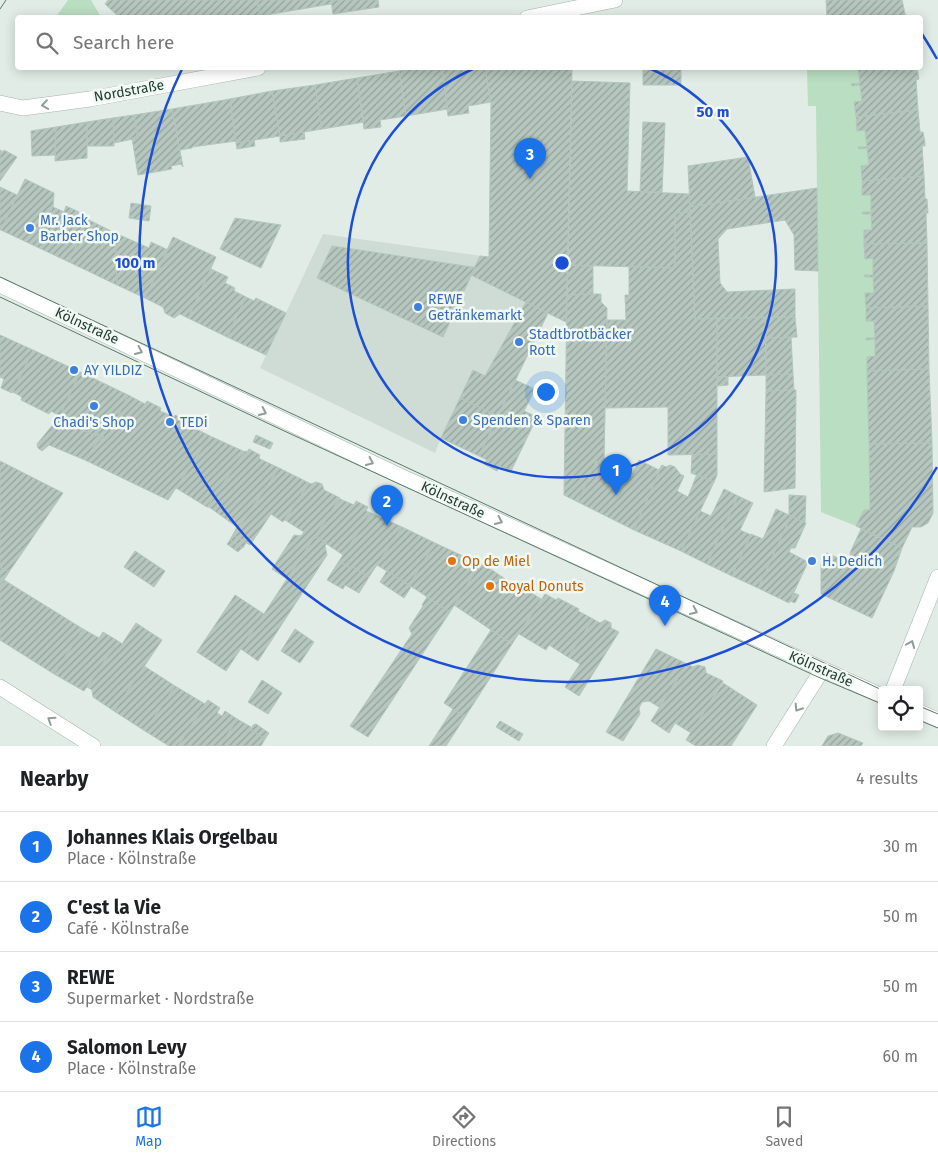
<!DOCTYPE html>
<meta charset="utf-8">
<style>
body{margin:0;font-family:"Fira Sans",sans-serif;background:#f2f2f2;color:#202124}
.controls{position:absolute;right:15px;bottom:15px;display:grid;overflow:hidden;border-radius:5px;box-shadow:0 2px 12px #0003}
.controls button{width:45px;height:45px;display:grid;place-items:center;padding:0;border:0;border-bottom:1px solid #e0e0e0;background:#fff;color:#202124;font:25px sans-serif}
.you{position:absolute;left:545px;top:391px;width:18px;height:18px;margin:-12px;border:4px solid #fff;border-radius:50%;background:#1a73e8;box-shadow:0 0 0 8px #1a73e833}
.badge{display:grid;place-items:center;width:32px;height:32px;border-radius:50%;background:#1a73e8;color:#fff;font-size:16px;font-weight:700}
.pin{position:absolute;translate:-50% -41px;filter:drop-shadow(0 1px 2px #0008)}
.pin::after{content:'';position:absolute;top:26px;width:18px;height:15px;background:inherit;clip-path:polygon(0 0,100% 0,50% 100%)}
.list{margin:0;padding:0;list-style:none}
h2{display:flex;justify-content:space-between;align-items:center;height:65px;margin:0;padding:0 20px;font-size:21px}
h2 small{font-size:16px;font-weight:400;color:#757577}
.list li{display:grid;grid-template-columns:32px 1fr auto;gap:15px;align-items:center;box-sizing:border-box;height:70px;padding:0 20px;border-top:1px solid #e0e0e0}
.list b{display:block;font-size:19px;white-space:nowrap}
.list p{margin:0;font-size:16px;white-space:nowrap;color:#757577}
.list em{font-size:16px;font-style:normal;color:#757577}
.icon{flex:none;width:28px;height:28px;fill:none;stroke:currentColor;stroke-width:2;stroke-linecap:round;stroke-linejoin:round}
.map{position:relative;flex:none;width:938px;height:746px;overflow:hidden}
.search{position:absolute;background:#fff;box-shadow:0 2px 12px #0003;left:15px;right:15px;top:15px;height:55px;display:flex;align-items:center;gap:12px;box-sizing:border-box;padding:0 18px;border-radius:5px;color:#757577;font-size:19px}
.sheet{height:345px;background:#fff}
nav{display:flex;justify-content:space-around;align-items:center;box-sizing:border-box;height:70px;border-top:1px solid #e0e0e0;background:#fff;font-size:14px;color:#757577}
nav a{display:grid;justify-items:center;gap:2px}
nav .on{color:#1a73e8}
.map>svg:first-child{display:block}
.built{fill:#cfdcd5}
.green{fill:#b9dec1}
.building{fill:url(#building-hatch);stroke:#b3c6bd}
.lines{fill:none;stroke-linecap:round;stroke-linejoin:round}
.minor-casing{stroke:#a4b4ae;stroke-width:16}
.minor{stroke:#fff;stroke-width:15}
.tram{stroke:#5b7a6f;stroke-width:1}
.oneway{stroke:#909e9a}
.ring{fill:none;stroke:#1d4ed8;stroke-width:2.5}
.shop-dot{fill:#3f7fe0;stroke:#f2f9f5;stroke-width:2}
.food-dot{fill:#e8710a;stroke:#f2f9f5;stroke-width:2}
.labels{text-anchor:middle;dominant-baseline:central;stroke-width:5;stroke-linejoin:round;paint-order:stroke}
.street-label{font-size:14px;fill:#213e34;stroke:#f2f9f5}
.shop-label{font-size:14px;fill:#366cbe;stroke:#f2f9f5;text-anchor:start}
.food-label{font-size:14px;fill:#c56008;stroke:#f2f9f5;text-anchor:start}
.centre{fill:#1d4ed8;stroke:#f2f9f5;stroke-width:2.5}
.ring-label{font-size:15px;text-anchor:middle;font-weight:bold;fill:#1d4ed8;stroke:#f2f9f5;stroke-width:5;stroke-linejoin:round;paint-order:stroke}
</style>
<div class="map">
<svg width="938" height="746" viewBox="0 0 938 746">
<defs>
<pattern id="building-hatch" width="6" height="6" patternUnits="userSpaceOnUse" patternTransform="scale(1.25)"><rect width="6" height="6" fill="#b6c7bf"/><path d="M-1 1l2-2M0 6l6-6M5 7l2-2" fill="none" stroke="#94a39c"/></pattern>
</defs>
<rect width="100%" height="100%" fill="#e1ece7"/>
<path class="built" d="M485,68h87l-6,254 -18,-8 -33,66 -74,58 -6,15 -175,-85 63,-134 166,23 2,-155z"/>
<path class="green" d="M68,0h23l10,17h-45z
M807,68h51l2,15 -9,2 1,1 8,-1 2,16 -8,2 3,27h8l2,17 -9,1 1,1 8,-1 2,17 -8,1 1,29h9v17h-8l8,2 1,16h-8l1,28h8v17l-9,1 1,1h8l1,16 -9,1 1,27h8l1,17h-9v2l9,-1v17l-8,1 3,153h-6l-8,16 -35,-14 -5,-406h-8z"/>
<path class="building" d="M108,0h149l3,16h3v2h-143l-15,-14z
M257,0h74v4l-71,12z
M331,0h47l1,7 -46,7z
M826,0h76l4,18h-79z
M421,68h21l6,41 -42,7 -7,-45z
M442,68h43l6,34 -23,4 1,7 -21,3z
M485,68h87l-6,254 -95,-47 9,-19 9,1 2,-155z
M643,68h38v17h-38z
M858,68h59l2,11 -3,1 2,30 -62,7 -2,-15 8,-1 -2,-16 -8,1 -1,-2 9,-1z
M399,71l7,45 -26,4 1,7 -17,2 -7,-51z
M357,78l7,44 -42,7 -7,-44z
M572,81l58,2 -3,108 62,3 1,18 -15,1v55l-107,-3z
M315,85l7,44 -42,7 -8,-45z
M272,91l8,45 -44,7 -6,-44z
M230,99l6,42 -44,6v1l-12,2 -8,-41z
M172,109l11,58 -2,-3 -10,2 1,3 -34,6 -6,-37h6l-4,-23z
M918,110l2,22h3l2,11v3h-3l2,30 -62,5 -1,-15 8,-1 -2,-17 -8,1 -1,-2h9l-2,-17 -8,1 -1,-14z
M134,115l4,23 -24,5 -1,-25z
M113,118l1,28h-27v-24z
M87,122v36l-32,3 1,-34z
M643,122l22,1 -3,69h-22z
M56,127l-1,28 -23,1 -1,-25z
M304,132l1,7 -25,3v-6z
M254,140l1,6 -18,3 -1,-6z
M0,150l3,2 1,-2 13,7 -17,24z
M748,157l7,40 -65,10 -2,-41z
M924,176l1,23h2l1,14h-2l1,30 -63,1v-14h8l-1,-16h-8l-1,-2h9v-17h-9v-14z
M25,179l29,14 -1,14 -18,39 -34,-16z
M0,187l17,8 -16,35h-1z
M817,188l1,83 -23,-1 -1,-35 -9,-15 -58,9 -9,10 2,44 7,9 68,-3v28l-100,2 -5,-112z
M131,203l20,3 -2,15 -20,-3z
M66,206l13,6 -3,6 11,5 -18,39 -34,-16 18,-39 11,5z
M690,212l5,107 22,-1v136l-49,1v-48l-63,1 2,-88h19l-1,-25h4v-29l46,2v-55z
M235,218l46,7 -20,43 -41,-19z
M87,219l28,14 2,52 -48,-23z
M115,233l34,15 2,-6 17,8 -23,48 -28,-13z
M173,237l43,20 -28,61 -8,-4 -6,4 -9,-5 -2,-6 -18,-9z
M927,243l1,63 -62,2 -1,-15h9l-1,-16h-8l-1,-2h9v-17l-8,1 -1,-15z
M332,246l140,21h3l-32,70 -126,-59z
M568,265l25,1v28l-26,1z
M211,269l17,8 -3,6 10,5 -1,3 12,6 -19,40 -39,-19z
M593,294h8v8l6,6 -3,156 -8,-3 -18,41 -14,-7 3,-200z
M246,297l8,4 2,-3 30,15 -20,42 -39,-18z
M526,302l22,11 -50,103 -38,-18 13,-28 12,6z
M928,306l1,63 -62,2v-14l8,-1v-17l-9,1v-2h9l-1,-17h-8v-13z
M765,317h30l2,20 -31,1z
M765,317l1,58 -49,2v-59z
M0,335l33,15 -21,43 -11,-5 3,-9 -4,-2z
M791,337l2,37 -27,1v-37z
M33,350l47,22 -20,44 -9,-5 -2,3 -28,-14 1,-3 -9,-5z
M929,369l3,74 -63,1 -2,-73z
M80,372l48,23 -21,44 -9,-5 -2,2 -28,-13 1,-3 -9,-4z
M793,374l1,16 -28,1v-16z
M717,377h11v8l-11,1z
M515,380l20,9 -11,22 13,6 -26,54 -12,-5 -2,5 -13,-7 3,-4 -8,-4z
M794,390h2l-1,98 -31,4 2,-101z
M128,395l17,9 2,-3 14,7 -1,3 14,6 1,-2 15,7 -2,3 22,11 -42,64 -83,-40 12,-18 7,-5 3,2z
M460,398l38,18 -19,40 -38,-18z
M60,416l9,4 -1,3 28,13 2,-2 6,3 -7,5 -12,18 -36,-15 -7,6 -4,-3 -1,-4z
M256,435l17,8 -3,6 -17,-7z
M210,436l35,16 -38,55 -31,-19z
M932,443l1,70 -5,10 -7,4h-9l-10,21 -46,-22 8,-16h6l-1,-66z
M249,449l11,6 -1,3 1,1 19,9 -49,72 7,-13 -28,-20h-2l38,-56 2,1z
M717,454v21l-3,7 -23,-9 1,-18z
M639,460l20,10 3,-5 -28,65 -56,-28 18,-41 35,16z
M0,461l63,32 -54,79 -9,-5z
M662,465l4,2 4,-2 5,2 5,7 4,2 -7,15 11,6 9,-23 17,8 -33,69 -47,-21z
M279,468l30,15 -26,39 -12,-8 -21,31 -16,-10z
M316,482l6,2 2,6 16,8 -53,81 -15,-10 22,-34 7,1 3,-4 -19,-12 24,-37 2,1z
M724,489l14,7 -31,68 -26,-13 19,-40 11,5z
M789,495l17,1 -1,27 -16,-8z
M738,496l15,7 -13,27 11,5 -19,41 -25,-12z
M340,499l14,6 2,-4 12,6 -2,4 5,2 -28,42 -28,-19z
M776,509l15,7 -33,72 -26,-12 19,-42 12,5z
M371,513l31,14 -33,50 -16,-10 -1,2 -13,-8z
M791,516l15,7 -11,25h-4l-2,4 19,10 -19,41 -31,-15z
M402,527l33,16 -26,42 -32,-20z
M861,529l41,19 -8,23 -22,47 -51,-24v-30l6,-11 26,12 2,-4 -3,-1 -2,-7z
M234,535l12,8 -3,5 -13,-8z
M315,536l12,7 -2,3 2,9 -69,106 -17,-12z
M230,540l12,8 -4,4 -11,-8z
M435,543l45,21 -30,48 -41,-27z
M135,551l30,20 -11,16 -30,-20z
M339,561l13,8 1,-2 16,10 -10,16 -14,-8 -2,4 -16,-9z
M480,564l9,4 25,17 2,-2 25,16 -29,45 -58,-39z
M0,567l9,5 -9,14z
M387,571l24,16 -7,11 -24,-16z
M4,580l79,49 -29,45 -54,-34v-54z
M794,593l5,2 -4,8 -5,-2z
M545,594l11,6 2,-2 21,11 -1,2 15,8 -25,38 -19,-12 -3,5 -27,-16z
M235,595l29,19 -38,57 -29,-19z
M427,597l23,15 -82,125 -18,-11 62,-92 -3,-6 14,-22 -1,-1z
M593,619l7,4 5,-3 6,3v5l8,4 -40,64 -14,-9 15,-23 -12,-7z
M136,623l26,17 -48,71 -21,-14 -1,-7 -5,-3 31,-46 4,3z
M83,629l16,9 4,-6 15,9 -34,50 -30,-17z
M295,629l19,13 -14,21 -19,-12z
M491,630l21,14 -47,73 -21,-14z
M656,649l31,15 -28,43 -10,-6 -7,1 -3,6 1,6 -17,27 -17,-9z
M687,664l6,3 5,-2 7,2 1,6 17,8 -32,52 -16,-10 -6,10 -18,-12z
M144,666l31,20 -30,45 -31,-20z
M262,680l20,13 -14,21 -20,-12z
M723,683l34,22 -26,41h-35l-10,-6z
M175,686l30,18 3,-4 -30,46h-9l-24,-15z
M208,700l12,8 -3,5 5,3 3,-5 12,8 -17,27h-42z
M453,709l12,8 -19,29h-17z
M237,719l14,8v3l14,9 -4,7h-41z
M500,721l23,13 -4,7 -23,-14z
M256,724l13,9 -4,6 -14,-9 2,-5z
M838,733l25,10 -2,3h-39l6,-10z"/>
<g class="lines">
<defs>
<path id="minor" d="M527,18l88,-18
M0,103l23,5 67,-9 168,-31
M0,285l398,190 484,221
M0,687l93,59
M893,690l45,-113
M919,712l19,8
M774,746l48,-76"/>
</defs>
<use href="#minor" class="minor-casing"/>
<use href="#minor" class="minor"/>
<path class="tram" d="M0,9l6,-9
M0,277l882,413
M0,297l280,132 538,248 64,27
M919,706l19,8
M919,720l19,8"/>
</g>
<defs><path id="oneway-chevron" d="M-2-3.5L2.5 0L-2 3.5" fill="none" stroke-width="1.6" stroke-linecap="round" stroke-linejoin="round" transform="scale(1.25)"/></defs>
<g class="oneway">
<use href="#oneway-chevron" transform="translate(45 105) rotate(172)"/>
<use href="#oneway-chevron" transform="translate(139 351) rotate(25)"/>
<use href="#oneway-chevron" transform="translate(263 412) rotate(25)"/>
<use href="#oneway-chevron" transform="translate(370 462) rotate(25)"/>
<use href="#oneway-chevron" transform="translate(499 521) rotate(25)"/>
<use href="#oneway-chevron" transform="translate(694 611) rotate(25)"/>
<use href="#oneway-chevron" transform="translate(911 644) rotate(-68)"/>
<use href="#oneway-chevron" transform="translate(798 708) rotate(122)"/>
<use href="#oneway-chevron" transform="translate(51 720) rotate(-147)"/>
</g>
<g class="ring">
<path d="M649 68A214 214 0 1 1 475 68"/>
<path d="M937 467A427 427 0 0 1 182 69M922 34A427 427 0 0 1 937 59"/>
</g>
<g class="shop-dot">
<circle cx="30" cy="228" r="5"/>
<circle cx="418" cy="307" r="5"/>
<circle cx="519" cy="342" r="5"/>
<circle cx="74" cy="370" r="5"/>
<circle cx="94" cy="406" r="5"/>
<circle cx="463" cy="420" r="5"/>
<circle cx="170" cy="422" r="5"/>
<circle cx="812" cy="561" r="5"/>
</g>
<g class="food-dot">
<circle cx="452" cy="561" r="5"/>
<circle cx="490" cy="586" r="5"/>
</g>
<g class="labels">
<g class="street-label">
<text transform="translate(129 91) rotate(-10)">Nordstraße</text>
<text transform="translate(87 326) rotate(25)">Kölnstraße</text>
<text transform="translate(453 500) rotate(25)">Kölnstraße</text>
<text transform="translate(821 669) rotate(24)">Kölnstraße</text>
</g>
<g class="shop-label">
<text x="40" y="220">Mr. Jack<tspan x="40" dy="16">Barber Shop</tspan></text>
<text x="428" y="299">REWE<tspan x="428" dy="16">Getränkemarkt</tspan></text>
<text x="529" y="334">Stadtbrotbäcker<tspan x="529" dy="16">Rott</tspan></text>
<text x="84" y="370">AY YILDIZ</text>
<text x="473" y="420">Spenden &amp; Sparen</text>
<text x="94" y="422" text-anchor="middle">Chadi's Shop</text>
<text x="180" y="422">TEDi</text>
<text x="822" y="561">H. Dedich</text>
</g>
<g class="food-label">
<text x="462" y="561">Op de Miel</text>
<text x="500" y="586">Royal Donuts</text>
</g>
</g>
<circle cx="562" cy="263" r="8" class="centre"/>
<g class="ring-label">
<text x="713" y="117">50 m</text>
<text x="135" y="268">100 m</text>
</g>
</svg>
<div class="controls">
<button><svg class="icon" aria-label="locate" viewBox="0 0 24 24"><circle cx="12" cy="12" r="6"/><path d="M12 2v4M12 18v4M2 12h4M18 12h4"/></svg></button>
</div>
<div class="you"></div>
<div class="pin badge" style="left:616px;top:495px">1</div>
<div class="pin badge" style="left:387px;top:526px">2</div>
<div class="pin badge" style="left:530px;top:179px">3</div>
<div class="pin badge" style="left:665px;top:626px">4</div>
<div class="search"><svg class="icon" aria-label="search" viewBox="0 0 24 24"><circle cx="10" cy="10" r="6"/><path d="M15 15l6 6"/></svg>Search here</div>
</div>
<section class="sheet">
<h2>Nearby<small>4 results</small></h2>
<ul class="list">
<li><span class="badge">1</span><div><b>Johannes Klais Orgelbau</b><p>Place · Kölnstraße</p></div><em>30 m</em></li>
<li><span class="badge">2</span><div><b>C'est la Vie</b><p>Café · Kölnstraße</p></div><em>50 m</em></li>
<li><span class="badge">3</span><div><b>REWE</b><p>Supermarket · Nordstraße</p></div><em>50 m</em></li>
<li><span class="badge">4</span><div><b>Salomon Levy</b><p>Place · Kölnstraße</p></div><em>60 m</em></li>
</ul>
</section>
<nav>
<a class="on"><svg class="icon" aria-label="map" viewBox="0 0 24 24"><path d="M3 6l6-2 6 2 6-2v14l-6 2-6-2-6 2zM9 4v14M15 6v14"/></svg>Map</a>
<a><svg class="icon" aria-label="directions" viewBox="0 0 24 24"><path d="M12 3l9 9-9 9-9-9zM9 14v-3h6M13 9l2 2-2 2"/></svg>Directions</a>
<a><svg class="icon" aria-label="saved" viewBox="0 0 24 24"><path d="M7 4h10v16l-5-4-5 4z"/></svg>Saved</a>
</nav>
